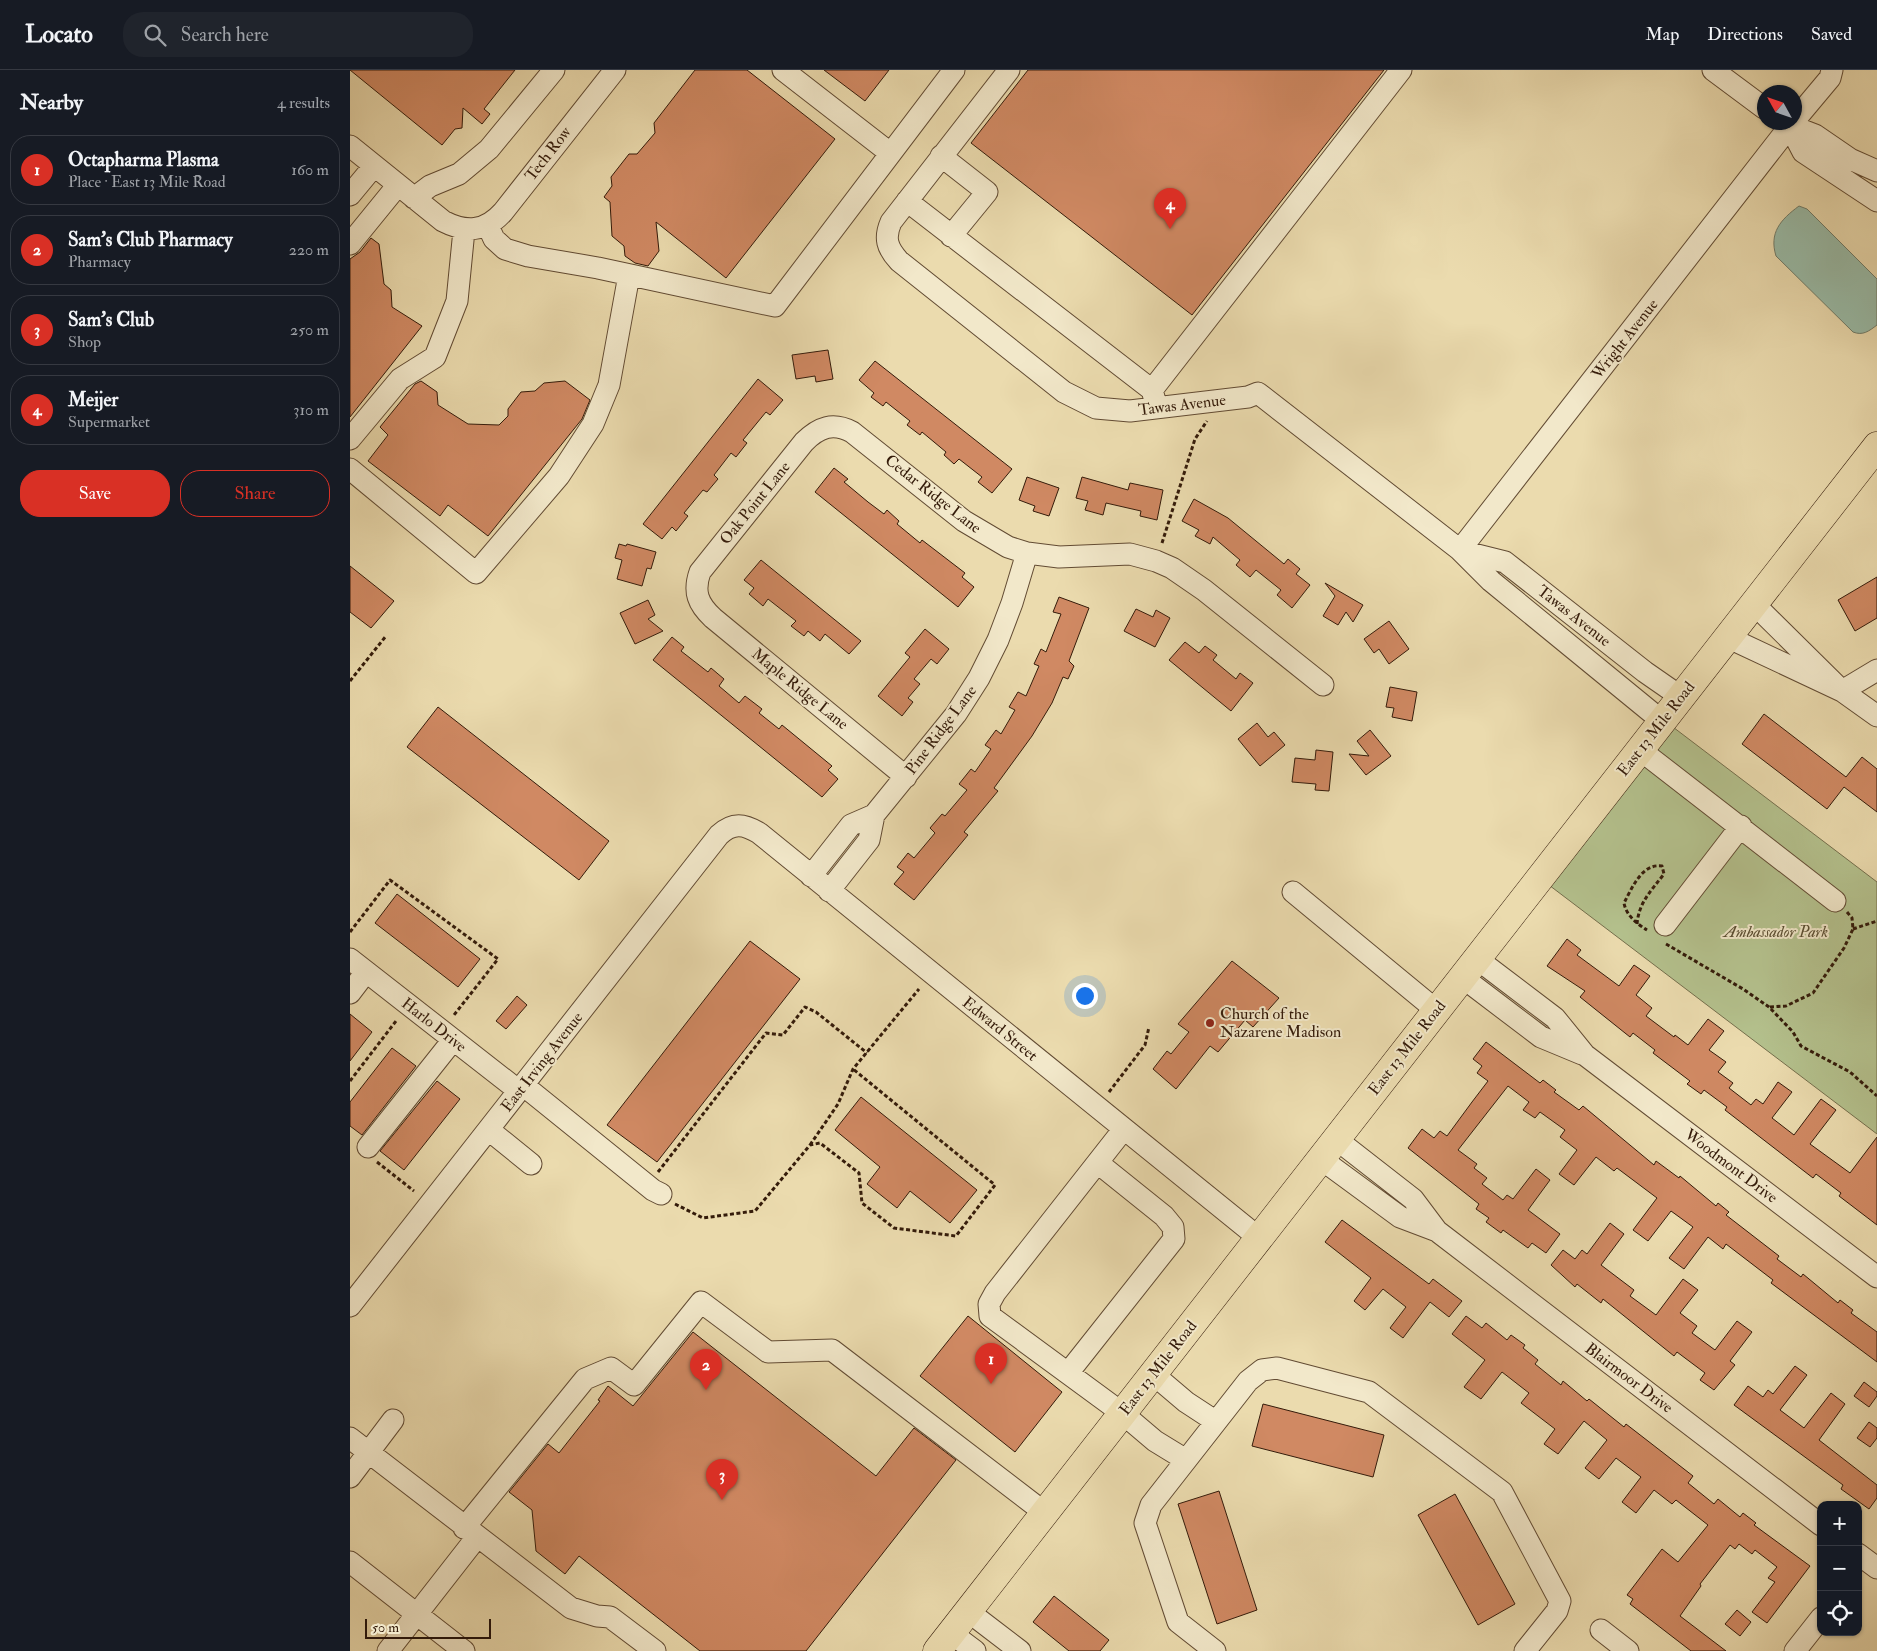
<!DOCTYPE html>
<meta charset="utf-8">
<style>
body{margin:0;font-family:"IM FELL Double Pica",serif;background:#20242c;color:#f1f3f6}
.controls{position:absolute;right:15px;bottom:15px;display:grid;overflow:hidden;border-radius:10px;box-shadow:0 1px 4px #0004}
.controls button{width:45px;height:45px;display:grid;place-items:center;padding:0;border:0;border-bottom:1px solid #363941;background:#171b24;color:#f1f3f6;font:25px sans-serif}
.compass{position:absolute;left:1407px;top:15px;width:45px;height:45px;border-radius:50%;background:#171b24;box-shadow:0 1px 4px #0004;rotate:310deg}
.scale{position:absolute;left:15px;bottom:12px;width:126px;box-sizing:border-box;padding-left:5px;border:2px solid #341b0a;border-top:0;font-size:14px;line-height:18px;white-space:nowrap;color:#341b0a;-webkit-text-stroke:4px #f2e8ca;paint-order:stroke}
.you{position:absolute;left:734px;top:925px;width:18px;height:18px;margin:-12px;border:4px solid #fff;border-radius:50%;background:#1a73e8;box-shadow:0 0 0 8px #1a73e833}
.badge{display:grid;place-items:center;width:32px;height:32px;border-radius:50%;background:#d93025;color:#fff;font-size:16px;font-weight:700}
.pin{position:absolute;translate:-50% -41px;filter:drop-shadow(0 1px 2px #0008)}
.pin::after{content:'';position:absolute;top:26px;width:18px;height:15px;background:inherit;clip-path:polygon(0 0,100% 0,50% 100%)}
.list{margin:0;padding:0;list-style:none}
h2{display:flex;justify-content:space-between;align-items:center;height:65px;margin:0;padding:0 20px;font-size:21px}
h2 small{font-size:16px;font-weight:400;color:#9ea1a6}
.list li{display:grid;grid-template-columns:32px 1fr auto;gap:15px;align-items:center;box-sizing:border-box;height:70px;margin:0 10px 10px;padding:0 10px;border:1px solid #363941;border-radius:20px}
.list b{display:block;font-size:19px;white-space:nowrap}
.list p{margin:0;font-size:16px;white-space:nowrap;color:#9ea1a6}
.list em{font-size:16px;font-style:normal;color:#9ea1a6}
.actions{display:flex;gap:10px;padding:15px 20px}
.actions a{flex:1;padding:11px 0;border:1px solid #d93025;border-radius:20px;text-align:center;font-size:18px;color:#d93025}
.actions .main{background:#d93025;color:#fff}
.icon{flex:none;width:28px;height:28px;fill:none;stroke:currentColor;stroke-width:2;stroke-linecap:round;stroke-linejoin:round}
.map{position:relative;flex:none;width:1527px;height:1581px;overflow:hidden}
header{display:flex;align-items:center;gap:30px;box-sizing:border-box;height:70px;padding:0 25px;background:#171b24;border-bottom:1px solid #363941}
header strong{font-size:24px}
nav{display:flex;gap:28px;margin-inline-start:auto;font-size:18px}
.search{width:350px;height:45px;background:#20242c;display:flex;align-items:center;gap:12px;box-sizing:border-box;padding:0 18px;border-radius:20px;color:#9ea1a6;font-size:19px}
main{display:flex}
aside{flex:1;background:#171b24}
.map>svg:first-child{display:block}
.green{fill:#b4c18d;stroke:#746e4c}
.water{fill:#99bba7;stroke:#717b68}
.building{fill:#d08963;stroke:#341b0a}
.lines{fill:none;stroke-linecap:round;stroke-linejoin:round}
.minor-casing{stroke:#624b33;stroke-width:23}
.major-casing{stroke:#341b0a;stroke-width:29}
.path{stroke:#341b0a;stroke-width:3;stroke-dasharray:4 2.5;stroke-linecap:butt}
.minor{stroke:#f2e8ca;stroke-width:21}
.major{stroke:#ebdbae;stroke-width:28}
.poi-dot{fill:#8f2418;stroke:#f2e8ca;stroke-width:2}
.labels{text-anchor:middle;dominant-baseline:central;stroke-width:4;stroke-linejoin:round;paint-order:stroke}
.street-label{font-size:16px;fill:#341b0a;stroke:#f2e8ca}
.park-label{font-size:16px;font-style:italic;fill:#5a4d31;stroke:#f2e8ca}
.poi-label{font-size:16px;fill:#341b0a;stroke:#f2e8ca;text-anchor:start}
</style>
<header>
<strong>Locato</strong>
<div class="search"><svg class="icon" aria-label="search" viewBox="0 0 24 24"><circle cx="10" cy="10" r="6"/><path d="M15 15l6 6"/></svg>Search here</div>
<nav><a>Map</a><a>Directions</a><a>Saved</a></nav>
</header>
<main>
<aside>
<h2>Nearby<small>4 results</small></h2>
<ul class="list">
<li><span class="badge">1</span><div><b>Octapharma Plasma</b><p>Place · East 13 Mile Road</p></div><em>160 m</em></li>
<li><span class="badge">2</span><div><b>Sam's Club Pharmacy</b><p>Pharmacy</p></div><em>220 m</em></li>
<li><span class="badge">3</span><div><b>Sam's Club</b><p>Shop</p></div><em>250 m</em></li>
<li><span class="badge">4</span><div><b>Meijer</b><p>Supermarket</p></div><em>310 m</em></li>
</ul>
<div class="actions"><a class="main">Save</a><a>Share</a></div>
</aside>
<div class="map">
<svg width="1527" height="1581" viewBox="0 0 1527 1581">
<rect width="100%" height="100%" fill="#ebdbae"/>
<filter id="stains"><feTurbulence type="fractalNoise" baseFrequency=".004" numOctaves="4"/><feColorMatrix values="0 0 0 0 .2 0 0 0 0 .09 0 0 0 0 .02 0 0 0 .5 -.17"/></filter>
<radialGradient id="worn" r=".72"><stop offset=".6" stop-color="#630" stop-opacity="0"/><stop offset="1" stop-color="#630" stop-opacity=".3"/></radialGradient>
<path class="green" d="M1315,651l212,161v252l-336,-255z"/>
<path class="water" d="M1449,136l8,3 70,70v46c-8,6 -14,11 -24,7l-77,-76c-7,-23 4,-36 23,-50z"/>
<path class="building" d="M0,0h165l-31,39 6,5 -8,10 -19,-16 -1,20 -7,1 -13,16z
M345,0h52l88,69 -109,139 -70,-56 3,29 -11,15 -13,-3 -10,-7 -1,-10 -12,-10 -2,-34 -6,-5 8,-11 -1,-9 18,-23h8l18,-21 -1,-10z
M474,0h65l-24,31z
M678,0h356l-192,245 -221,-172z
M21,168l8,6 5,40 7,6 1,17 30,19 -72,91v-158l10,-7z
M478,280l5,29 -17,3 -1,-6 -19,3 -4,-24z
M525,291l137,108 -20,24 -14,-11 4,-5 -23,-18 -5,5 -10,-9 2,-3 -24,-20 -2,3 -13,-10 3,-4 -24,-19 -3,4 -12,-9 3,-4 -15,-13z
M408,309l25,21 -13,15 -4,-3 -23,28 4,3 -11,14 -5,-4 -17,22 4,4 -11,13 -4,-2 -19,23 4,3 -12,15 -4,-4 -10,12 -19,-15z
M71,311l16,11 1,13 30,19 31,1 9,-9v-7l13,-17 14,-1 9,-8 21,-2 25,19 -8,19 -94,117 -40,-31 -8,11 -72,-55 20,-26 -8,-8 35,-43z
M484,398l14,11 -4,3 24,20 16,12 3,-4 12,11 -2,3 23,19 2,-3 43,33 -3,4 12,10 -16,20 -143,-115z
M677,407l32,11 -10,28 -16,-5 2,-5 -16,-6z
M732,407l46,13 2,-7 33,7 -6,30 -17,-4 1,-5 -35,-8 -3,12 -18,-5 3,-9 -12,-3z
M844,429l34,19 56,46 4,-5 12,10 -4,5 14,11 -18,23 -15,-13 4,-5 -25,-20 -6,7 -14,-12 4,-5 -27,-23 -3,7 -15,-8 4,-6 -17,-9z
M269,474l7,2 1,-2 29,8 -5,17 -4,-1 -5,18 -25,-7 5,-19 -7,-2z
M411,490l100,81 -12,13 -24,-20 -5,7 -12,-10 -4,5 -13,-10 5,-5 -28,-22 -5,7 -14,-12 5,-6 -10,-8z
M0,496l44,35 -23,27 -21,-16z
M1527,507v41l-22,13 -17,-31z
M975,513l38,22 -10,17 -7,-10 -8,13 -15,-9 12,-20z
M709,527l30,11 -20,53 5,5 -6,13 -5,-2 -11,26 -20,33 -38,52 4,3 -34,41 4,3 -54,65 -20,-16 10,-12 -7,-5 11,-14 6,5 21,-25 -5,-5 12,-14 3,2 22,-26 -8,-6 12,-15 4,3 16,-23 -6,-4 11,-15 5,4 14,-24 -6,-3 9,-15 8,4 13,-30 -5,-2 7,-15 5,3 15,-38 -8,-2z
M298,530l7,15 -7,4 15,12 -28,13 -15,-31z
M786,539l17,8 3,-7 14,8 -15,29 -31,-16z
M1039,551l20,28 -20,15 -10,-15 -5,4 -10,-14z
M575,559l24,20 -12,15 -6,-5 -17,20 6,5 -12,14 5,4 -11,14 -24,-20 32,-39 -5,-4z
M322,567l12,10 -3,4 27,21 3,-4 13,11 -5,7 20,17 6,-7 17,13 -3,4 20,16 3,-4 50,41 -4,4 10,9 -16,18 -169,-137z
M835,572l14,11 6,-7 12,9 -4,5 23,19 4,-6 13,10 -22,28 -62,-51z
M1040,617l27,5 -5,29 -20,-4 2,-9 -8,-1z
M88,637l171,134 -30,39 -172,-133z
M1414,644l82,63 16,-20 15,12v43l-33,-25 -17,22 -85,-65z
M907,653l11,14 6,-5 11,13 -25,21 -22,-27z
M1020,660l21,26 -25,19 -17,-21 20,2 -12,-15z
M966,680l17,2 -4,39 -14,-1 1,-6 -24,-2 3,-24 20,2z
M47,824l83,65 -22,28 -83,-64z
M1217,869l14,11 -4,5 42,31 15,-21 16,11 -14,19 16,13 -6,8 28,21 1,-2 13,10 20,-26 16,12 -15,19 17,12 -8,10 15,11 -4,5 22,17 5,-6 7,5 15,-22 14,10 -20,26 22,17 27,-36 15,11 -26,34 40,29 27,-36v88l-38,-29 2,-3 -25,-19 -3,4 -88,-68 2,-3 -23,-17 -3,4 -14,-10 3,-3 -37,-28 2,-3 -22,-17 -3,4 -50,-40 5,-6 -38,-25z
M400,871l50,38 -143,183 -50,-37z
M882,891l47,37 -26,29 -8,-7 -27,32 -8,-6 -34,43 -23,-20 14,-18 4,3 18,-22 -11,-8z
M167,926l10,9 -21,24 -10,-8z
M0,944l22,18 -22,29z
M1136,972l54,41 3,-3 13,10 -2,2 25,18 4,-4 71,59 2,-4 23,17 1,-2 36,30 2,-3 11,9 -3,3 53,41 -2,3 24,18 2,-3 35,29 2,-3 13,10 -2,3 26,19v30l-106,-79 2,-3 -47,-36 -3,5 -15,-12 -24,32 -15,-11 24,-31 -22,-16 -23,30 -15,-11 24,-32 -40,-30 -3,3 -18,-14 -22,28 -15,-11 18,-24 -17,-13 5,-7 -25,-18 -5,6 -12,-8 6,-8 -21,-16 -50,64 19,14 -3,4 13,10 -5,6 21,16 4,-5 6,4 23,-30 14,11 -22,30 32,24 -14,19 -14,-10 -4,5 -25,-18 -2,3 -15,-11 3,-4 -13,-9 3,-5 -71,-56 14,-19 12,9 6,-7 7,5 25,-34 16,-21 -11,-8 5,-7 -9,-7z
M42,978l24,18 -54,69 -12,-9v-24z
M87,1011l23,18 -56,71 -24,-19z
M511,1027l116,93 -27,33 -40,-32 -13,17 -30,-24 13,-17 -45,-37z
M992,1150l87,64 4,-5 29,22 -13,16 -19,-15 -27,36 -13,-10 16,-21 -23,-18 -18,21 -11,-9 17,-23 -46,-36z
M1260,1153l14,11 -23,31 33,25 -4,6 26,19 27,-36 15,11 -18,23 17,13 -5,7 23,17 22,-29 15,11 -22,29 5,4 -21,25 -14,-10 5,-7 -28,-21 -3,4 -71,-57 -2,4 -24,-19 -2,3 -24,-22 12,-15 12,9 7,-9 5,4z
M618,1246l94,76 -47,60 -95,-76z
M1116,1246l16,12 4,-5 21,17 4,-5 14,10 -2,3 15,12 -3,4 26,21 2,-4 24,20 2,-2 35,28 2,-3 40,31 27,21 -5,7 26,21 4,-5 22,18 3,-4 13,10 -2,2 56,41 -43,57 -15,-11 23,-30 -7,-4 9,-11 -22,-17 -3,4 -13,-10 -4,5 -5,-4 -30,39 1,2 -21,30 46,35h-35l-61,-47 3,-5 -6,-4 35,-46 16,13 30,-37 -32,-25 -4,4 -18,-14 -18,23 -14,-11 19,-25 -25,-19 -17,21 -14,-11 22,-28 -23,-19 -26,33 -14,-10 11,-15 -34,-26 8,-10 -27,-21 -21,27 -17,-12 21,-27 -33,-26z
M343,1262l183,144 38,-48 42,32 -150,191h-106l-121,-95 -14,18 -29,-23 -4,-41 -23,-18 39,-48 11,9 41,-52 -2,-1 10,-14 25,20z
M1445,1296l12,9 -27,35 24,18 27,-35 14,11 -26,36 58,45v13l-8,11 -28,-20 2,-4 -109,-80 14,-19 15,11 5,-7 5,4z
M1514,1312l13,10v4l-8,11 -15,-11z
M913,1334l121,31 -11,42 -121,-31z
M1519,1352l8,6v10l-7,9 -13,-9z
M869,1421l38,119 -40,14 -39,-120z
M1105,1424l60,110 -37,21 -60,-110z
M704,1526l55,44 -9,11h-31l-36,-29z
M1387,1540l14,12 -11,14 -15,-12z"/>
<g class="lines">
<defs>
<path id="minor" d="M433,0l107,83
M659,0l-118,152c-7,16 -4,26 8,39l165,131 32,16 34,3 118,-14 10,-4 202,157 31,31 171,140
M1363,0l51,38
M1444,51l36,-43 2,-8
M1434,53l31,12 35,24 27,12
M1440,57l13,25 74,49
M0,76l93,75c23,12 42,11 60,-9l112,-142
M591,86l46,36 -36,44
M0,125l24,-29
M64,128l16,-12 29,-12 30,-25 65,-79
M557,131l245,189
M138,156l6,13 11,10 23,7 70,12 177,38 179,-236
M0,174l48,-59
M807,338l-5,-18 249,-320
M0,369l50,-60 35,-22 22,-56 7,-71
M0,399l126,104 83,-97 34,-52 16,-39 20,-110
M1110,480l333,-428
M1111,481l44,11 140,110 36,25
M1377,567l115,54 -89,-88
M1527,600l-35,21 35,25
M1289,679l196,152
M556,707l-193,-159c-15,-14 -20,-26 -13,-46l104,-130c15,-15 29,-20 48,-10l112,89 44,26 19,6 32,4 71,-3 26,7 16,7 32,22 119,95
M461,806l40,-51 23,-10 82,-101 23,-36 19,-38 14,-37 15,-50
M479,821l40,-51 5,-25
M943,822l143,118
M1315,855l76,-99
M1126,888l79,60 30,37 292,222
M0,889l169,132
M1112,907l79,60 41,17
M0,923l16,-21
M173,1015l130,105 8,4
M139,1060l42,34
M773,1060l-128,163 -6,11 1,12 132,97 33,28 31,19
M986,1069l77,60 24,32 384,294
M18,1077l85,-107
M971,1089l79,58 37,14
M0,1236l369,-471c14,-13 25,-11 40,-2l500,405
M718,1303l106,-134 -1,-12 -9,-11 -66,-53
M803,1304l33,28 29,19
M0,1368l221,170 26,8 13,1 45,34
M0,1407l43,-57
M114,1458l121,-149 26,-11 23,17 67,-83 67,50 64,-2 213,163
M1508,1484l19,14
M0,1492l114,89
M619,1542l51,39
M1251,1560l27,21
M601,1563l24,18
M38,1581l89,-114
M865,1581l-37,-29 -33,-99 6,-18 97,-124 14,-11 15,-2 92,24 133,100 58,109 -3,10 -32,40
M1445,1581l26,-33"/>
<path id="major" d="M587,1581l940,-1205"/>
</defs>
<use href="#minor" class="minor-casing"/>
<use href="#major" class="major-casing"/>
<path class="path" d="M812,473l33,-104 12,-18
M0,611l36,-45
M1287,854c2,-22 14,-33 27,-50l-2,-8c-20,-3 -30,22 -38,37 2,12 13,21 23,27
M1503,859l24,-8
M0,862l40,-52 108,79 -44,56
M1316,874l77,45 26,18 24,25 8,14 49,26 27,24
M1420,937l16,-1 27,-13 31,-45 9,-19 -1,-11 -5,-6
M0,1011l46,-60
M759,1022l36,-47 4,-18
M460,1075l28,-41 15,-35 66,-80
M27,1092l37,29
M308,1102l108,-139 17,2 22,-28 11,5 51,41
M325,1134l28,14 52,-7 55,-66 10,-2 39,30 3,30 32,25 62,8 39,-51 -142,-116"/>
<use href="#minor" class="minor"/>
<use href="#major" class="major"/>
</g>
<circle class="poi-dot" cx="860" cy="953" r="5"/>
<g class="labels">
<g class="street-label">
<text transform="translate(198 84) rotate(-52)">Tech Row</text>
<text transform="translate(1275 269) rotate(-52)">Wright Avenue</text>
<text transform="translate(832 335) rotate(-7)">Tawas Avenue</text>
<text transform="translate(583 424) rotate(38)">Cedar Ridge Lane</text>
<text transform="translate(405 433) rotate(-51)">Oak Point Lane</text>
<text transform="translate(1224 546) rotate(38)">Tawas Avenue</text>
<text transform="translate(450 619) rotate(39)">Maple Ridge Lane</text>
<text transform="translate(1306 659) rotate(-52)">East 13 Mile Road</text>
<text transform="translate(591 660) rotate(-53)">Pine Ridge Lane</text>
<text transform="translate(84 955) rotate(38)">Harlo Drive</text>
<text transform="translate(650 959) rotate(39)">Edward Street</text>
<text transform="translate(1057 978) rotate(-52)">East 13 Mile Road</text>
<text transform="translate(192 992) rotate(-52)">East Irving Avenue</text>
<text transform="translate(1381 1096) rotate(37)">Woodmont Drive</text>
<text transform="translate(808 1298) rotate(-52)">East 13 Mile Road</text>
<text transform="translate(1279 1308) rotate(37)">Blairmoor Drive</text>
</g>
<g class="park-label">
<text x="1426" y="862">Ambassador Park</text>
</g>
<g class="poi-label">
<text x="870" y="944">Church of the<tspan x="870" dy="18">Nazarene Madison</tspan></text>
</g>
</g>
<rect width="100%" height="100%" filter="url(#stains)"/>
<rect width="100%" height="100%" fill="url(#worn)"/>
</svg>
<div class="controls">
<button>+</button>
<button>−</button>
<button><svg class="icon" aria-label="locate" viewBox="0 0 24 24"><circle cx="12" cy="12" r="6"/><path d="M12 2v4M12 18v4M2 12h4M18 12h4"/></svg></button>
</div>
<svg class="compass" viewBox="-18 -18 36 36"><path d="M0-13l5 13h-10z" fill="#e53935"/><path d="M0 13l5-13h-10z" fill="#9ea1a6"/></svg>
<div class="scale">50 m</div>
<div class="you"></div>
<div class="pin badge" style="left:641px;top:1314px">1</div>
<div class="pin badge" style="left:356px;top:1320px">2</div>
<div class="pin badge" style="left:372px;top:1430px">3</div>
<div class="pin badge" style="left:820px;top:159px">4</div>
</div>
</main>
